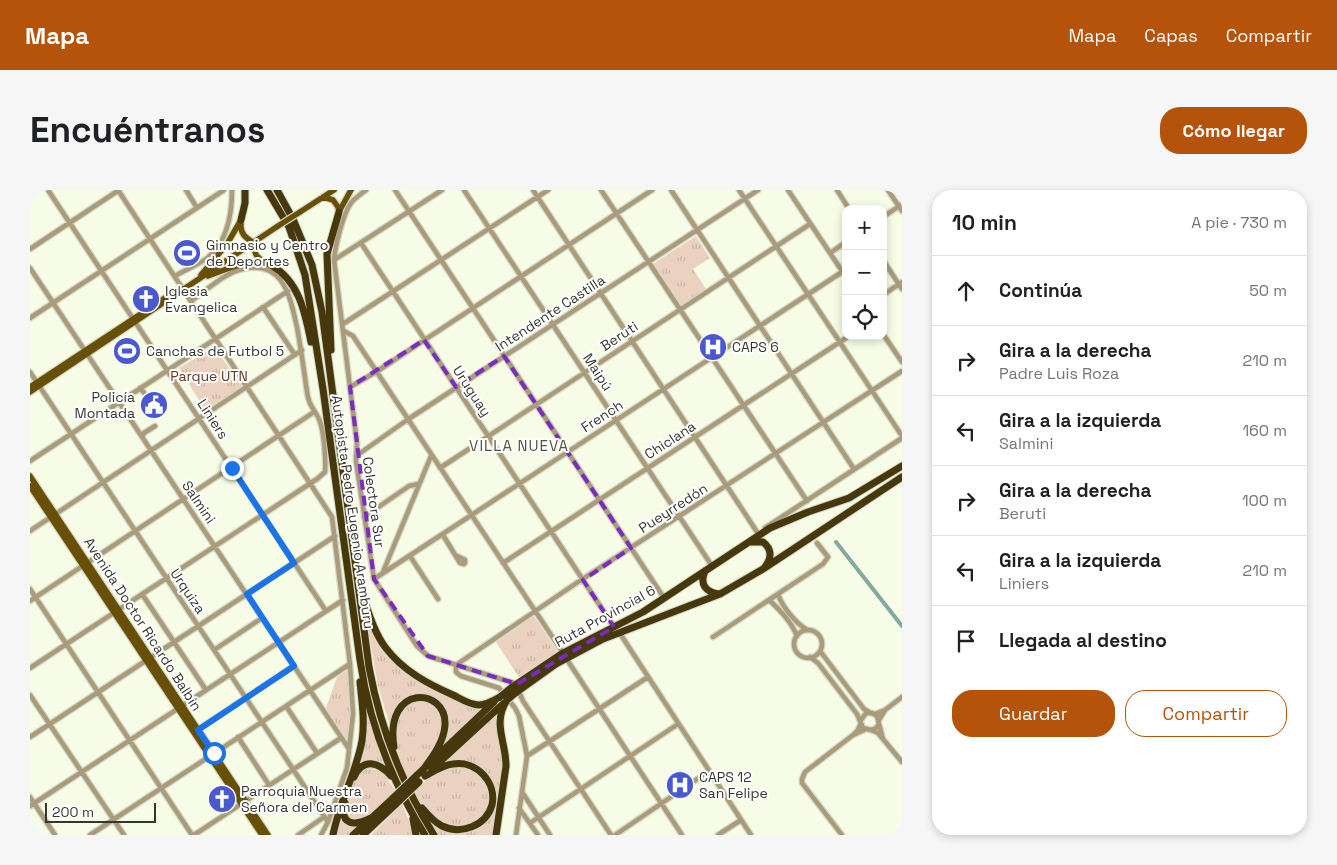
<!DOCTYPE html>
<html lang="es">
<meta charset="utf-8">
<style>
body{margin:0;font-family:"Space Grotesk",sans-serif;background:#f6f6f6;color:#202124}
.controls{position:absolute;right:15px;top:15px;display:grid;overflow:hidden;border-radius:10px;box-shadow:0 2px 8px #0003}
.controls button{width:45px;height:45px;display:grid;place-items:center;padding:0;border:0;border-bottom:1px solid #e0e0e0;background:#fff;color:#202124;font:25px sans-serif}
.scale{position:absolute;left:15px;bottom:12px;width:111px;box-sizing:border-box;padding-left:5px;border:2px solid #35372e;border-top:0;font-size:14px;line-height:18px;white-space:nowrap;color:#35372e;-webkit-text-stroke:4px #fff;paint-order:stroke}
.stop{position:absolute;width:15px;height:15px;margin:-11px;border:4px solid #1a73e8;border-radius:50%;background:#fff}
.stop.end{background:#1a73e8;border-color:#fff;box-shadow:0 1px 5px #0008}
.list{margin:0;padding:0;list-style:none}
h2{display:flex;justify-content:space-between;align-items:center;height:65px;margin:0;padding:0 20px;font-size:21px}
h2 small{font-size:16px;font-weight:400;color:#757577}
.list li{display:grid;grid-template-columns:32px 1fr auto;gap:15px;align-items:center;box-sizing:border-box;height:70px;padding:0 20px;border-top:1px solid #e0e0e0}
.list b{display:block;font-size:19px;white-space:nowrap}
.list p{margin:0;font-size:16px;white-space:nowrap;color:#757577}
.list em{font-size:16px;font-style:normal;color:#757577}
.actions{display:flex;gap:10px;padding:15px 20px}
.actions a{flex:1;padding:11px 0;border:1px solid #b45309;border-radius:20px;text-align:center;font-size:18px;color:#b45309}
.actions .main{background:#b45309;color:#fff}
.icon{flex:none;width:28px;height:28px;fill:none;stroke:currentColor;stroke-width:2;stroke-linecap:round;stroke-linejoin:round}
.map{position:relative;flex:none;width:872px;height:645px;overflow:hidden;border-radius:20px}
header{display:flex;align-items:center;gap:30px;box-sizing:border-box;height:70px;padding:0 25px;background:#b45309;color:#fff}
header strong{font-size:24px}
nav{display:flex;gap:28px;margin-inline-start:auto;font-size:18px}
.intro{display:flex;align-items:center;justify-content:space-between;box-sizing:border-box;height:120px;padding:0 30px}
h1{margin:0;font-size:35px}
.button{padding:12px 22px;border-radius:20px;background:#b45309;color:#fff;font-size:18px;font-weight:700}
main{display:flex;gap:30px;padding:0 30px}
aside{flex:1;background:#fff;border-radius:20px;box-shadow:0 2px 8px #0003}
.map>svg:first-child{display:block}
.grass{fill:url(#grass-tufts)}
.pitch{fill:#ebd1c0}
.lines{fill:none;stroke-linecap:round;stroke-linejoin:round}
.canal{stroke:#84a9a1;stroke-width:4}
.minor-casing{stroke:#d3d9c4;stroke-width:7}
.major-casing{stroke:#d3d9c4;stroke-width:8}
.highway-casing{stroke:#d3d9c4;stroke-width:9}
.minor{stroke:#a99b7c;stroke-width:4.5}
.major{stroke:#674f06;stroke-width:5.5}
.highway{stroke:#47370c;stroke-width:7}
.major-bridge-casing{stroke:#d3d9c4;stroke-width:8;stroke-linecap:butt}
.highway-bridge-casing{stroke:#d3d9c4;stroke-width:9;stroke-linecap:butt}
.major-bridge{stroke:#674f06;stroke-width:5.5}
.highway-bridge{stroke:#47370c;stroke-width:7}
.route{stroke:#1a73e8;stroke-width:6}
.marked{fill:none;stroke:#7b2cbf;stroke-width:4;stroke-dasharray:10 6;stroke-linejoin:round}
.labels{text-anchor:middle;dominant-baseline:central;stroke-width:4;stroke-linejoin:round;paint-order:stroke}
.poi-label{font-size:14px;fill:#35372e;stroke:#fff;text-anchor:start}
.street-label{font-size:14px;fill:#35372e;stroke:#fff}
.park-label{font-size:14px;fill:#62391a;stroke:#fff}
.neighbourhood-label{font-size:15px;letter-spacing:1px;fill:#515542;stroke:#fff}
</style>
<header>
<strong>Mapa</strong>
<nav><a>Mapa</a><a>Capas</a><a>Compartir</a></nav>
</header>
<div class="intro"><h1>Encuéntranos</h1><a class="button">Cómo llegar</a></div>
<main>
<div class="map">
<svg width="872" height="645" viewBox="0 0 872 645">
<defs>
<pattern id="grass-tufts" width="24" height="20" patternUnits="userSpaceOnUse" patternTransform="scale(1.25)"><rect width="24" height="20" fill="#ebd1c0"/><path d="M3 7l-1-3M5 7V3M7 7l1-3M15 17l-1-3M17 17v-4M19 17l1-3" fill="none" stroke="#cab4a5"/></pattern>
</defs>
<rect width="100%" height="100%" fill="#f6fce5"/>
<path class="grass" d="M666,46l14,22 -17,11 13,20 -25,17 -28,-42z
M184,157l29,40 -38,23 -26,-42z
M334,417l6,14 35,49 79,37 -43,41c7,-24 11,-26 -4,-47l-33,-1 -10,12 -3,17 -13,-43z
M504,426l23,35 -1,3 -36,25 -24,-37z
M318,480l4,44 -4,28 -22,-34 11,-31z
M390,510l13,3 10,15 -2,18 -14,24 -12,12 84,-71 1,2 -82,77 3,5 14,-12 18,-7 20,3 15,15 2,17 -3,11 -18,15 -25,-1c-7,-7 -16,-13 -22,-21 -12,-16 -29,-56 -27,-76 1,-7 6,-15 8,-22z
M336,516l18,60c-23,-11 -28,3 -36,23 -2,7 -6,15 -7,23 1,10 8,14 17,15l-9,8h-15l6,-25 22,-63z
M470,519l4,50 -9,76h-56l-9,-13c14,6 34,13 48,5 6,-6 11,-15 16,-22l-12,-35 -37,-8z
M336,577h11c17,15 30,46 37,68h-43l28,-28 -7,-12 -30,26 -14,-2c-4,-10 3,-34 9,-43 2,-4 6,-6 9,-9z"/>
<path class="pitch" d="M101,147l11,16 -19,13 -10,-17z"/>
<g class="lines">
<path class="canal" d="M806,352l66,84"/>
<defs>
<path id="minor" d="M18,0l278,421
M88,0l214,327 18,147 3,50 -6,54 -19,54 -7,13
M156,0l11,18
M336,0c-5,4 -11,8 -15,13 -8,11 -16,44 -17,57l23,183 -1,18 18,118 43,67 11,10 89,28
M365,0l269,408
M434,0l248,376
M503,0l226,345
M571,0l206,311
M641,0l183,279
M709,0l163,246
M758,0l58,87
M807,0l12,19
M858,0l14,21
M853,27l19,-13
M331,53l253,384
M0,59l89,-59
M800,63l16,-11
M304,70l108,-70
M853,70l19,29
M0,78l319,481
M145,86c10,-6 22,-11 31,-17 21,-16 26,-44 26,-69
M853,105l19,-13
M233,117l32,48
M0,128l194,-128
M313,134l205,-134
M314,141l9,5 210,317
M853,144l19,28
M0,182l298,450
M320,197l26,-15 276,-182
M110,198l11,13
M112,247l2,-4 11,-7
M326,266l51,-36 351,-230
M0,271l258,-170
M410,278l370,-244
M334,327l45,-31 9,-2
M735,338l137,-90
M0,341l272,-181
M413,345l17,28 4,1 1,-1v-3l-8,-4
M380,366l28,43
M473,373l346,-227
M353,382l48,-116
M344,389l468,-307
M0,399l162,246
M112,404l64,96
M748,404c4,13 18,29 29,36
M739,410c10,9 23,23 28,36
M0,411l284,-189
M764 454a14 14 0 1 1 28 0a14 14 0 1 1-28 0Z
M589,442l132,203
M683,447l110,-73 5,-7 -11,-14
M184,460l48,-32
M790,461l44,58 5,3
M780,467l8,6 39,51 6,14 8,2 5,-2 3,-4 -2,-8 -5,-3h-6l-5,7
M536,468l116,177
M0,478l287,-189 8,-7c1,-12 -1,-42 -6,-53 -6,-12 -10,-13 -12,-27 -3,-22 -6,-43 -10,-65 -7,-31 -14,-70 -58,-57 -17,5 -33,21 -48,31
M486,503l4,1 3,7 88,134
M0,505l94,140
M256,516l31,47
M855,520l17,-13
M845,524l10,-4 -6,10
M831,533l-3,7 -5,5 13,-6
M167,540l97,-64
M841,540l7,3 5,6 -4,-15
M0,547l305,-201
M208,547l31,48
M853,549l19,23
M497,566l121,-79
M492,602l28,43
M0,607l25,38
M0,616l313,-206
M489,618l19,27
M500,633l148,-99
M60,645l260,-171
M164,645l147,-97
M268,645l26,-18
M486,645l11,-79 -8,-40 -4,-8 -16,-20 -38,-12 -5,-4v-7l122,-83 324,-211
M585,645l94,-64
M688,645l23,-15
M812,645l-40,-52v-4l3,-7 48,-37"/>
<path id="major" d="M293,7l10,3 5,7 1,5
M310,20l11,-20
M270,22l34,-22
M211,34c-1,10 5,14 13,19
M224,53c-1,10 3,15 12,20
M171,85l26,-31 14,-24
M178,86c21,-8 40,-17 63,-11
M0,197l147,-97 6,-1
M0,202l248,-166
M0,286l238,359
M0,296l232,349"/>
<path id="highway" d="M237,0l22,37 16,48 18,114 37,271c9,62 32,122 65,175
M247,0l16,29 19,46 10,47 47,355c11,60 33,117 65,168
M211,30l4,-17v-13
M241,75c28,16 34,47 40,77
M301,160l-4,-96 12,-42
M721,352h12c9,7 9,16 2,25
M675,381c-6,13 1,22 15,23
M333,405c5,18 11,37 22,52 18,24 43,37 68,48 8,4 17,10 26,10 7,0 14,-4 21,-8
M481,498l52,-35 80,-41 127,-84 38,-16 41,-14 53,-32
M484,504l42,-30 47,-25 117,-45 43,-25 139,-92
M364,557c-10,-64 53,-60 51,-22 -1,16 -11,30 -20,42
M402,579l73,-67
M386,586l78,-74
M324,587c9,-20 25,-15 37,-1
M315,613c-6,23 10,23 26,15
M392,618c6,7 12,14 20,18 19,9 44,0 50,-21 5,-23 -16,-45 -39,-41 -10,1 -19,7 -28,12
M383,629l3,16
M303,645c6,-32 23,-62 29,-94 3,-20 0,-39 -2,-59
M323,645l40,-37
M333,645l33,-31
M466,645l10,-69c0,-25 -14,-42 1,-66"/>
</defs>
<use href="#minor" class="minor-casing"/>
<use href="#major" class="major-casing"/>
<use href="#highway" class="highway-casing"/>
<use href="#minor" class="minor"/>
<use href="#major" class="major"/>
<use href="#highway" class="highway"/>
<defs>
<path id="major-bridge" d="M248,36l22,-14"/>
<path id="highway-bridge" d="M470,507l11,-9
M477,510l7,-6
M363,608l23,-22
M366,614l23,-22"/>
</defs>
<use href="#major-bridge" class="major-bridge-casing"/>
<use href="#highway-bridge" class="highway-bridge-casing"/>
<use href="#major-bridge" class="major-bridge"/>
<use href="#highway-bridge" class="highway-bridge"/>
</g>
<g class="lines">
<path class="route" d="M184,563l-16,-23 96,-64 -47,-72 47,-31 -62,-95"/>
</g>
<path class="marked" d="M394,150l32,47 48,-31 127,192 -48,32 31,47 -97,57 -89,-28 -54,-77 -24,-192z"/>
<defs>
<symbol id="stadium-disc" viewBox="-11 -11 22 22"><circle r="9.5" fill="#4a59ce" stroke="#fff"/><path d="M0-5a6.5 5 0 1 0 0 10a6.5 5 0 1 0 0-10ZM-3.5-1.8h7v3.6h-7Z" fill="#fff"/></symbol>
<symbol id="church-disc" viewBox="-11 -11 22 22"><circle r="9.5" fill="#4a59ce" stroke="#fff"/><path d="M-1.2-6h2.4v3.5h3.3v2.4h-3.3V6h-2.4V-.1h-3.3v-2.4h3.3Z" fill="#fff"/></symbol>
<symbol id="hospital-disc" viewBox="-11 -11 22 22"><circle r="9.5" fill="#4a59ce" stroke="#fff"/><path d="M-5-5h3v3.5h4V-5h3V5h-3V1.5h-4V5h-3Z" fill="#fff"/></symbol>
<symbol id="civic-disc" viewBox="-11 -11 22 22"><circle r="9.5" fill="#4a59ce" stroke="#fff"/><path d="M-.6-6.5H3V-4.5H.6V-3L4-1V1h2V6H-6V1h2V-1L-.6-3ZM-1.2 2.5V6h2.4V2.5Z" fill="#fff"/></symbol>
</defs>
<g fill-rule="evenodd">
<use href="#stadium-disc" x="141" y="47" width="32" height="32"/>
<use href="#church-disc" x="100" y="93" width="32" height="32"/>
<use href="#hospital-disc" x="667" y="141" width="32" height="32"/>
<use href="#stadium-disc" x="81" y="145" width="32" height="32"/>
<use href="#civic-disc" x="108" y="199" width="32" height="32"/>
<use href="#hospital-disc" x="634" y="579" width="32" height="32"/>
<use href="#church-disc" x="176" y="593" width="32" height="32"/>
</g>
<g class="labels">
<g class="poi-label">
<text x="176" y="55">Gimnasio y Centro<tspan x="176" dy="16">de Deportes</tspan></text>
<text x="135" y="101">Iglesia<tspan x="135" dy="16">Evangelica</tspan></text>
<text x="702" y="157">CAPS 6</text>
<text x="116" y="161">Canchas de Futbol 5</text>
<text x="105" y="207" text-anchor="end">Policía<tspan x="105" dy="16">Montada</tspan></text>
<text x="669" y="587">CAPS 12<tspan x="669" dy="16">San Felipe</tspan></text>
<text x="211" y="601">Parroquia Nuestra<tspan x="211" dy="16">Señora del Carmen</tspan></text>
</g>
<g class="street-label">
<text transform="translate(520 123) rotate(-33)">Intendente Castilla</text>
<text transform="translate(589 146) rotate(-33)">Beruti</text>
<text transform="translate(568 182) rotate(57)">Maipú</text>
<text transform="translate(442 201) rotate(57)">Uruguay</text>
<text transform="translate(572 226) rotate(-33)">French</text>
<text transform="translate(183 229) rotate(57)">Liniers</text>
<text transform="translate(640 250) rotate(-33)">Chiclana</text>
<text transform="translate(169 312) rotate(56)">Salmini</text>
<text transform="translate(344 312) rotate(82)">Colectora Sur</text>
<text transform="translate(643 318) rotate(-33)">Pueyrredón</text>
<text transform="translate(323 322) rotate(82)">Autopista Pedro Eugenio Aramburu</text>
<text transform="translate(158 401) rotate(56)">Urquiza</text>
<text transform="translate(575 426) rotate(-29)">Ruta Provincial 6</text>
<text transform="translate(113 434) rotate(57)">Avenida Doctor Ricardo Balbín</text>
</g>
<g class="park-label">
<text x="179" y="186">Parque UTN</text>
</g>
<g class="neighbourhood-label">
<text x="489" y="255">VILLA NUEVA</text>
</g>
</g>
</svg>
<div class="controls">
<button>+</button>
<button>−</button>
<button><svg class="icon" aria-label="locate" viewBox="0 0 24 24"><circle cx="12" cy="12" r="6"/><path d="M12 2v4M12 18v4M2 12h4M18 12h4"/></svg></button>
</div>
<div class="scale">200 m</div>
<div class="stop" style="left:184px;top:563px"></div>
<div class="stop end" style="left:202px;top:278px"></div>
</div>
<aside>
<h2>10 min<small>A pie · 730 m</small></h2>
<ul class="list">
<li><svg class="icon" aria-label="ahead" viewBox="0 0 24 24"><path d="M12 20V5M6 11l6-6 6 6"/></svg><div><b>Continúa</b></div><em>50 m</em></li>
<li><svg class="icon" aria-label="right" viewBox="0 0 24 24"><path d="M7 20v-9h11M14 6l5 5-5 5"/></svg><div><b>Gira a la derecha</b><p>Padre Luis Roza</p></div><em>210 m</em></li>
<li><svg class="icon" aria-label="left" viewBox="0 0 24 24"><path d="M17 20v-9H6M10 6l-5 5 5 5"/></svg><div><b>Gira a la izquierda</b><p>Salmini</p></div><em>160 m</em></li>
<li><svg class="icon" aria-label="right" viewBox="0 0 24 24"><path d="M7 20v-9h11M14 6l5 5-5 5"/></svg><div><b>Gira a la derecha</b><p>Beruti</p></div><em>100 m</em></li>
<li><svg class="icon" aria-label="left" viewBox="0 0 24 24"><path d="M17 20v-9H6M10 6l-5 5 5 5"/></svg><div><b>Gira a la izquierda</b><p>Liniers</p></div><em>210 m</em></li>
<li><svg class="icon" aria-label="arrive" viewBox="0 0 24 24"><path d="M6 21V4h12l-3 4 3 4H6"/></svg><div><b>Llegada al destino</b></div></li>
</ul>
<div class="actions"><a class="main">Guardar</a><a>Compartir</a></div>
</aside>
</main>
